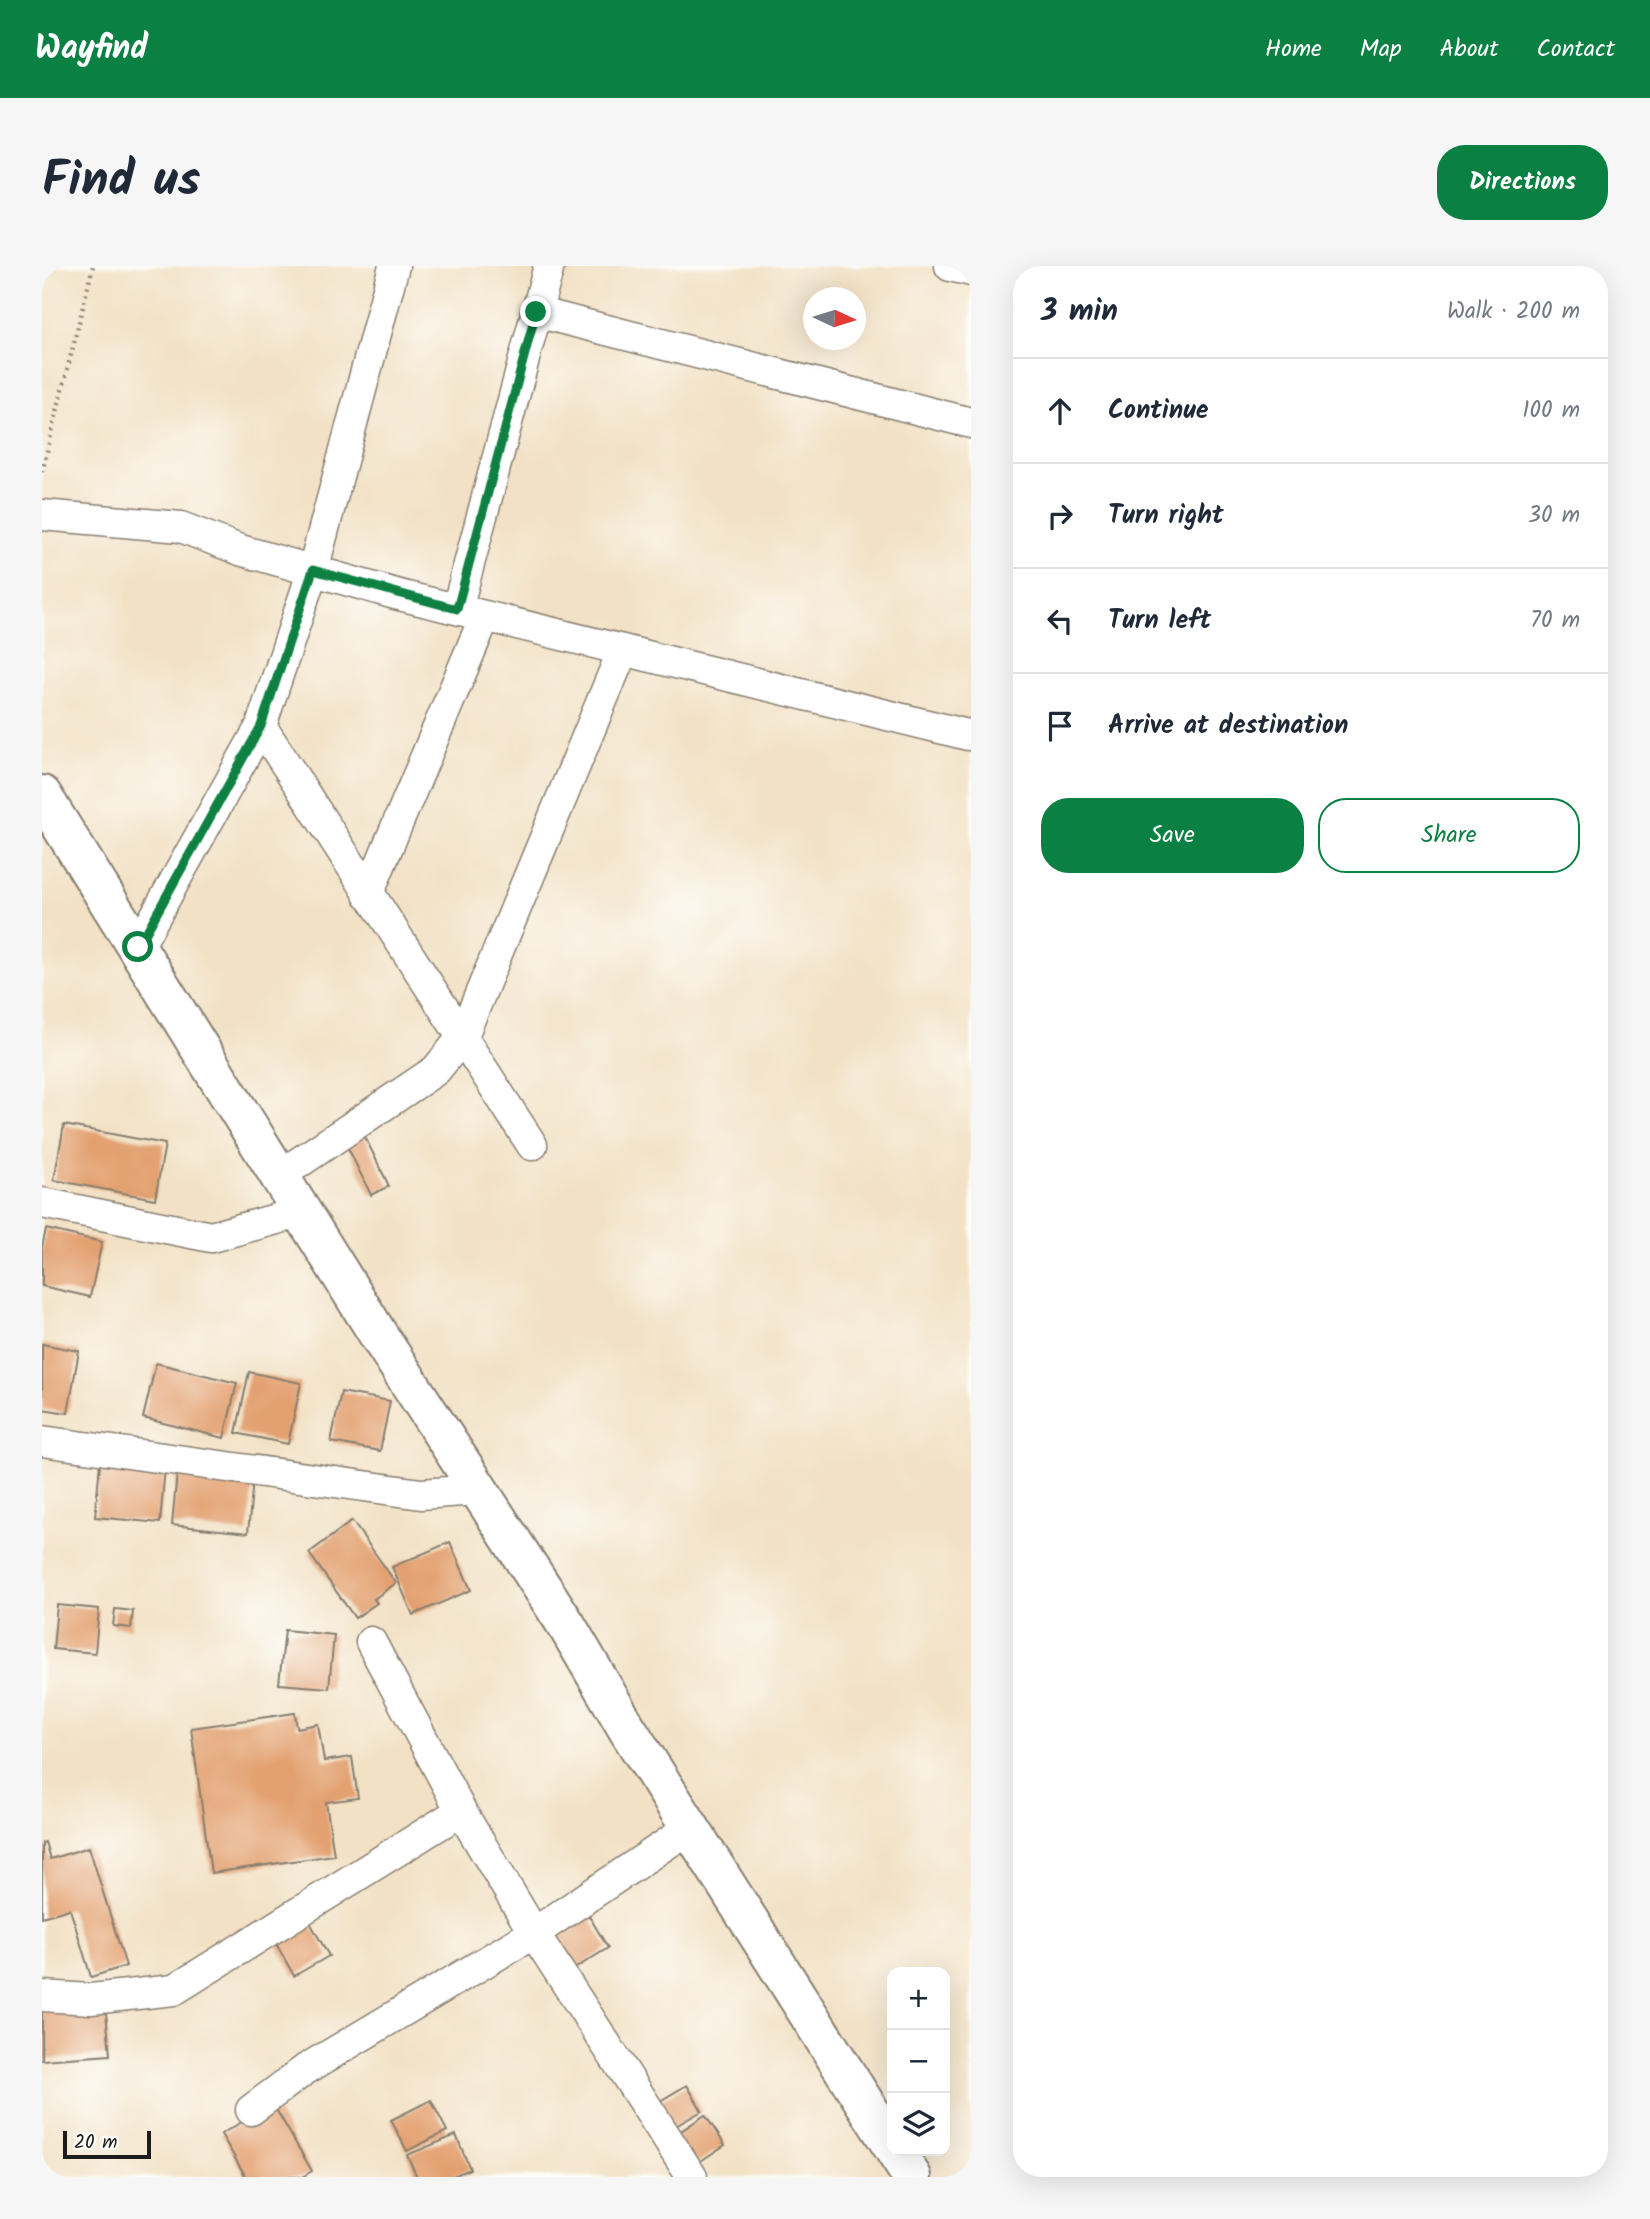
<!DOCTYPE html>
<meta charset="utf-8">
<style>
body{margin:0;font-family:Kalam,sans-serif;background:#f6f6f7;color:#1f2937}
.controls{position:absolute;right:21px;bottom:21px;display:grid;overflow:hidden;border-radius:14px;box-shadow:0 7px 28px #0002}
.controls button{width:63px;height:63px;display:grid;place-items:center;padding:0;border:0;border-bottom:2px solid #e0e1e3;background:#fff;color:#1f2937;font:35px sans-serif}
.compass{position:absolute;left:761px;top:21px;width:63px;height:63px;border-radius:50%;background:#fff;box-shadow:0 7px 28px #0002;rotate:94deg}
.scale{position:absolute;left:21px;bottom:18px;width:88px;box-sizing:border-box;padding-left:7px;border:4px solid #1c1c1c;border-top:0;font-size:19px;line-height:24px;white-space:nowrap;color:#1c1c1c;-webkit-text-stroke:5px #fdfcf7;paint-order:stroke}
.stop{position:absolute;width:21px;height:21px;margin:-16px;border:5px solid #0b8043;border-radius:50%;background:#fff}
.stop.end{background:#0b8043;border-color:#fff;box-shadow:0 2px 7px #0008}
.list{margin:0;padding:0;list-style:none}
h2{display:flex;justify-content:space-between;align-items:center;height:91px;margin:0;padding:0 28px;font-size:30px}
h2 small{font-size:23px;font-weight:400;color:#747a83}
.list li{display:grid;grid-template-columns:46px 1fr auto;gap:21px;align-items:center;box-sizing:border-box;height:105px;padding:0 28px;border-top:2px solid #e0e1e3}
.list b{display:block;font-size:26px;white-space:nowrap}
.list em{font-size:23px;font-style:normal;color:#747a83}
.actions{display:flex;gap:14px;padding:21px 28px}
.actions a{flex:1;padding:16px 0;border:2px solid #0b8043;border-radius:28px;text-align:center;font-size:24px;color:#0b8043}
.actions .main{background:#0b8043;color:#fff}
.icon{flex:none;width:38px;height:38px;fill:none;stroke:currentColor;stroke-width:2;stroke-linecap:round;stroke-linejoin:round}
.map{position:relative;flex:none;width:929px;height:1911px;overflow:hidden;border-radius:28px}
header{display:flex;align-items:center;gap:42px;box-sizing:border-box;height:98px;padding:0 35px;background:#0b8043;color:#fff}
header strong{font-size:33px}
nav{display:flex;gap:38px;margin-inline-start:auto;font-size:24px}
.intro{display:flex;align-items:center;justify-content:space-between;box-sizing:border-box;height:168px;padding:0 42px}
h1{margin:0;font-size:49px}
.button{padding:18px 32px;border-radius:28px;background:#0b8043;color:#fff;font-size:24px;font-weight:700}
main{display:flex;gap:42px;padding:0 42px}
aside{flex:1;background:#fff;border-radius:28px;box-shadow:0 7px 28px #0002}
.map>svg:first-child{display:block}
.building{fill:#e3a06f}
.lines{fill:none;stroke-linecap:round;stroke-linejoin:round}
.street-casing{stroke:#877e70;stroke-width:33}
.secondary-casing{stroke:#877e70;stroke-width:42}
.path{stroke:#877e70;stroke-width:4.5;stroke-dasharray:2 5;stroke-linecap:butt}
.street{stroke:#fff;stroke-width:30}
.secondary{stroke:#fff;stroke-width:38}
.route{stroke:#0b8043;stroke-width:9}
</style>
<header>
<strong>Wayfind</strong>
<nav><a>Home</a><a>Map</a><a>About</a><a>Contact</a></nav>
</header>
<div class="intro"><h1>Find us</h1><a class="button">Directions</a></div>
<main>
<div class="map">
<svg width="929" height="1911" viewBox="0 0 929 1911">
<rect width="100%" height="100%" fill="#fdfcf7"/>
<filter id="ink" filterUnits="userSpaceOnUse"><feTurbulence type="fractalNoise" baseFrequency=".0143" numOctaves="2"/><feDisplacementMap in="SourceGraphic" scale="14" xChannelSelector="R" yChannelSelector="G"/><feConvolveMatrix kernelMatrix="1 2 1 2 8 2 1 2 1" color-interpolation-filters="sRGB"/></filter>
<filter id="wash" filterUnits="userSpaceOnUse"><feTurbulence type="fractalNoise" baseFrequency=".00686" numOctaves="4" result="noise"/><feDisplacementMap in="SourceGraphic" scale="28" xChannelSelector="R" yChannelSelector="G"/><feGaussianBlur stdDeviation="1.57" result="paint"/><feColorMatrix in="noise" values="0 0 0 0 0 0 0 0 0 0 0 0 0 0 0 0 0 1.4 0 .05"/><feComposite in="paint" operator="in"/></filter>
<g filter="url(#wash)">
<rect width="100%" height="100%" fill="#f2e1c5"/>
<g id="blocks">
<path class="building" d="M22,859l101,19 -10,55 -101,-19z
M322,869l25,51 -18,9 -25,-51z
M4,963l56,13 -12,55 -48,-11v-39z
M0,1078l37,7 -11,62 -26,-4z
M114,1097l81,20 -13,55 -81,-20z
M207,1106l52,11 -13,61 -52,-11z
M299,1126l49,9 -10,50 -49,-9z
M58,1197l65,5 -5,55 -65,-6z
M135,1206l76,7 -5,54 -76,-8z
M310,1255l44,62 -22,16 3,4 -22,15 -46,-65z
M408,1276l21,48 -58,25 -21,-48z
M15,1339l42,4 -4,44 -42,-4z
M73,1343l18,2 -2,17 -18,-2z
M243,1364l49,5 -5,53 -50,-4z
M253,1447l2,15 21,-4 6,37 28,-4 6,41 -32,4 8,53 -123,18 -20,-145z
M3,1576l5,17 39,-12 37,119 -35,11 -21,-68 -28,8v-74z
M261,1644l26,46 -35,20 -26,-47z
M544,1645l22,37 -42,26 -22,-38z
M63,1735l5,54 -68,5v-54z
M645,1819l15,26 -42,24 -15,-25z
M389,1834l16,31 -40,20 -16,-31z
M231,1838l39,67 -10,6h-56l-25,-43z
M663,1849l20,30 -40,26 -19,-30z
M414,1869l14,34 -19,8h-34l-10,-22z"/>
</g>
</g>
<g filter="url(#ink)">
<use href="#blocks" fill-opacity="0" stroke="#877e70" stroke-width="2"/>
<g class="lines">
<defs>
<path id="street" d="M908,0l21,5
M494,46l435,111
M0,249l139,12 59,23 159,45 569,140 3,-1
M415,343l92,-343
M219,460l271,419
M326,628l117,-278
M96,681l123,-221 52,-156 81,-304
M237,910l157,-106 26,-32 161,-388
M0,937l169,34 91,-25
M0,1175l379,53 56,-4
M329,1376l90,169 73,122 158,244
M0,1730l49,3 83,-9 287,-179
M209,1844l55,-41 228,-136 156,-105"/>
<path id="secondary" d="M0,529l337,541 188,290 61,104 264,416
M853,1885l17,26"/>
</defs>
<use href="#street" class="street-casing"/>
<use href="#secondary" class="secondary-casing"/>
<path class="path" d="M0,206l51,-206"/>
<use href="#street" class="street"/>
<use href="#secondary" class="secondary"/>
</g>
</g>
<g class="lines" filter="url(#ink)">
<path class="route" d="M96,681l123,-221 52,-156 144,39 79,-297"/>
</g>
</svg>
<div class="controls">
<button>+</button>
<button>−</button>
<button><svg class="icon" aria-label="layers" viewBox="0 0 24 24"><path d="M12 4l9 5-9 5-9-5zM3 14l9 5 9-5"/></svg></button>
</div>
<svg class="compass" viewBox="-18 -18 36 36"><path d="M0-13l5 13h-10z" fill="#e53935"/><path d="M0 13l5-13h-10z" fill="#747a83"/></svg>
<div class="scale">20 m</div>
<div class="stop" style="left:96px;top:681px"></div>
<div class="stop end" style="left:494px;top:46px"></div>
</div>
<aside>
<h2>3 min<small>Walk · 200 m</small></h2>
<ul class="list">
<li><svg class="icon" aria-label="ahead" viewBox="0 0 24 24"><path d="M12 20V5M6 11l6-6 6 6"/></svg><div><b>Continue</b></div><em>100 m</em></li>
<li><svg class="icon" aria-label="right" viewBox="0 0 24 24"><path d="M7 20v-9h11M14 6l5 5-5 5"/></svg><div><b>Turn right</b></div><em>30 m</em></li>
<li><svg class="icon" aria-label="left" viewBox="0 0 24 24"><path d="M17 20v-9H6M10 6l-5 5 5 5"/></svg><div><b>Turn left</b></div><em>70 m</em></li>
<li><svg class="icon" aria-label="arrive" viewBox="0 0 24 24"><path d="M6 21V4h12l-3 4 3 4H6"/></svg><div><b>Arrive at destination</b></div></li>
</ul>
<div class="actions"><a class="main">Save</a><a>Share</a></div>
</aside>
</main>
